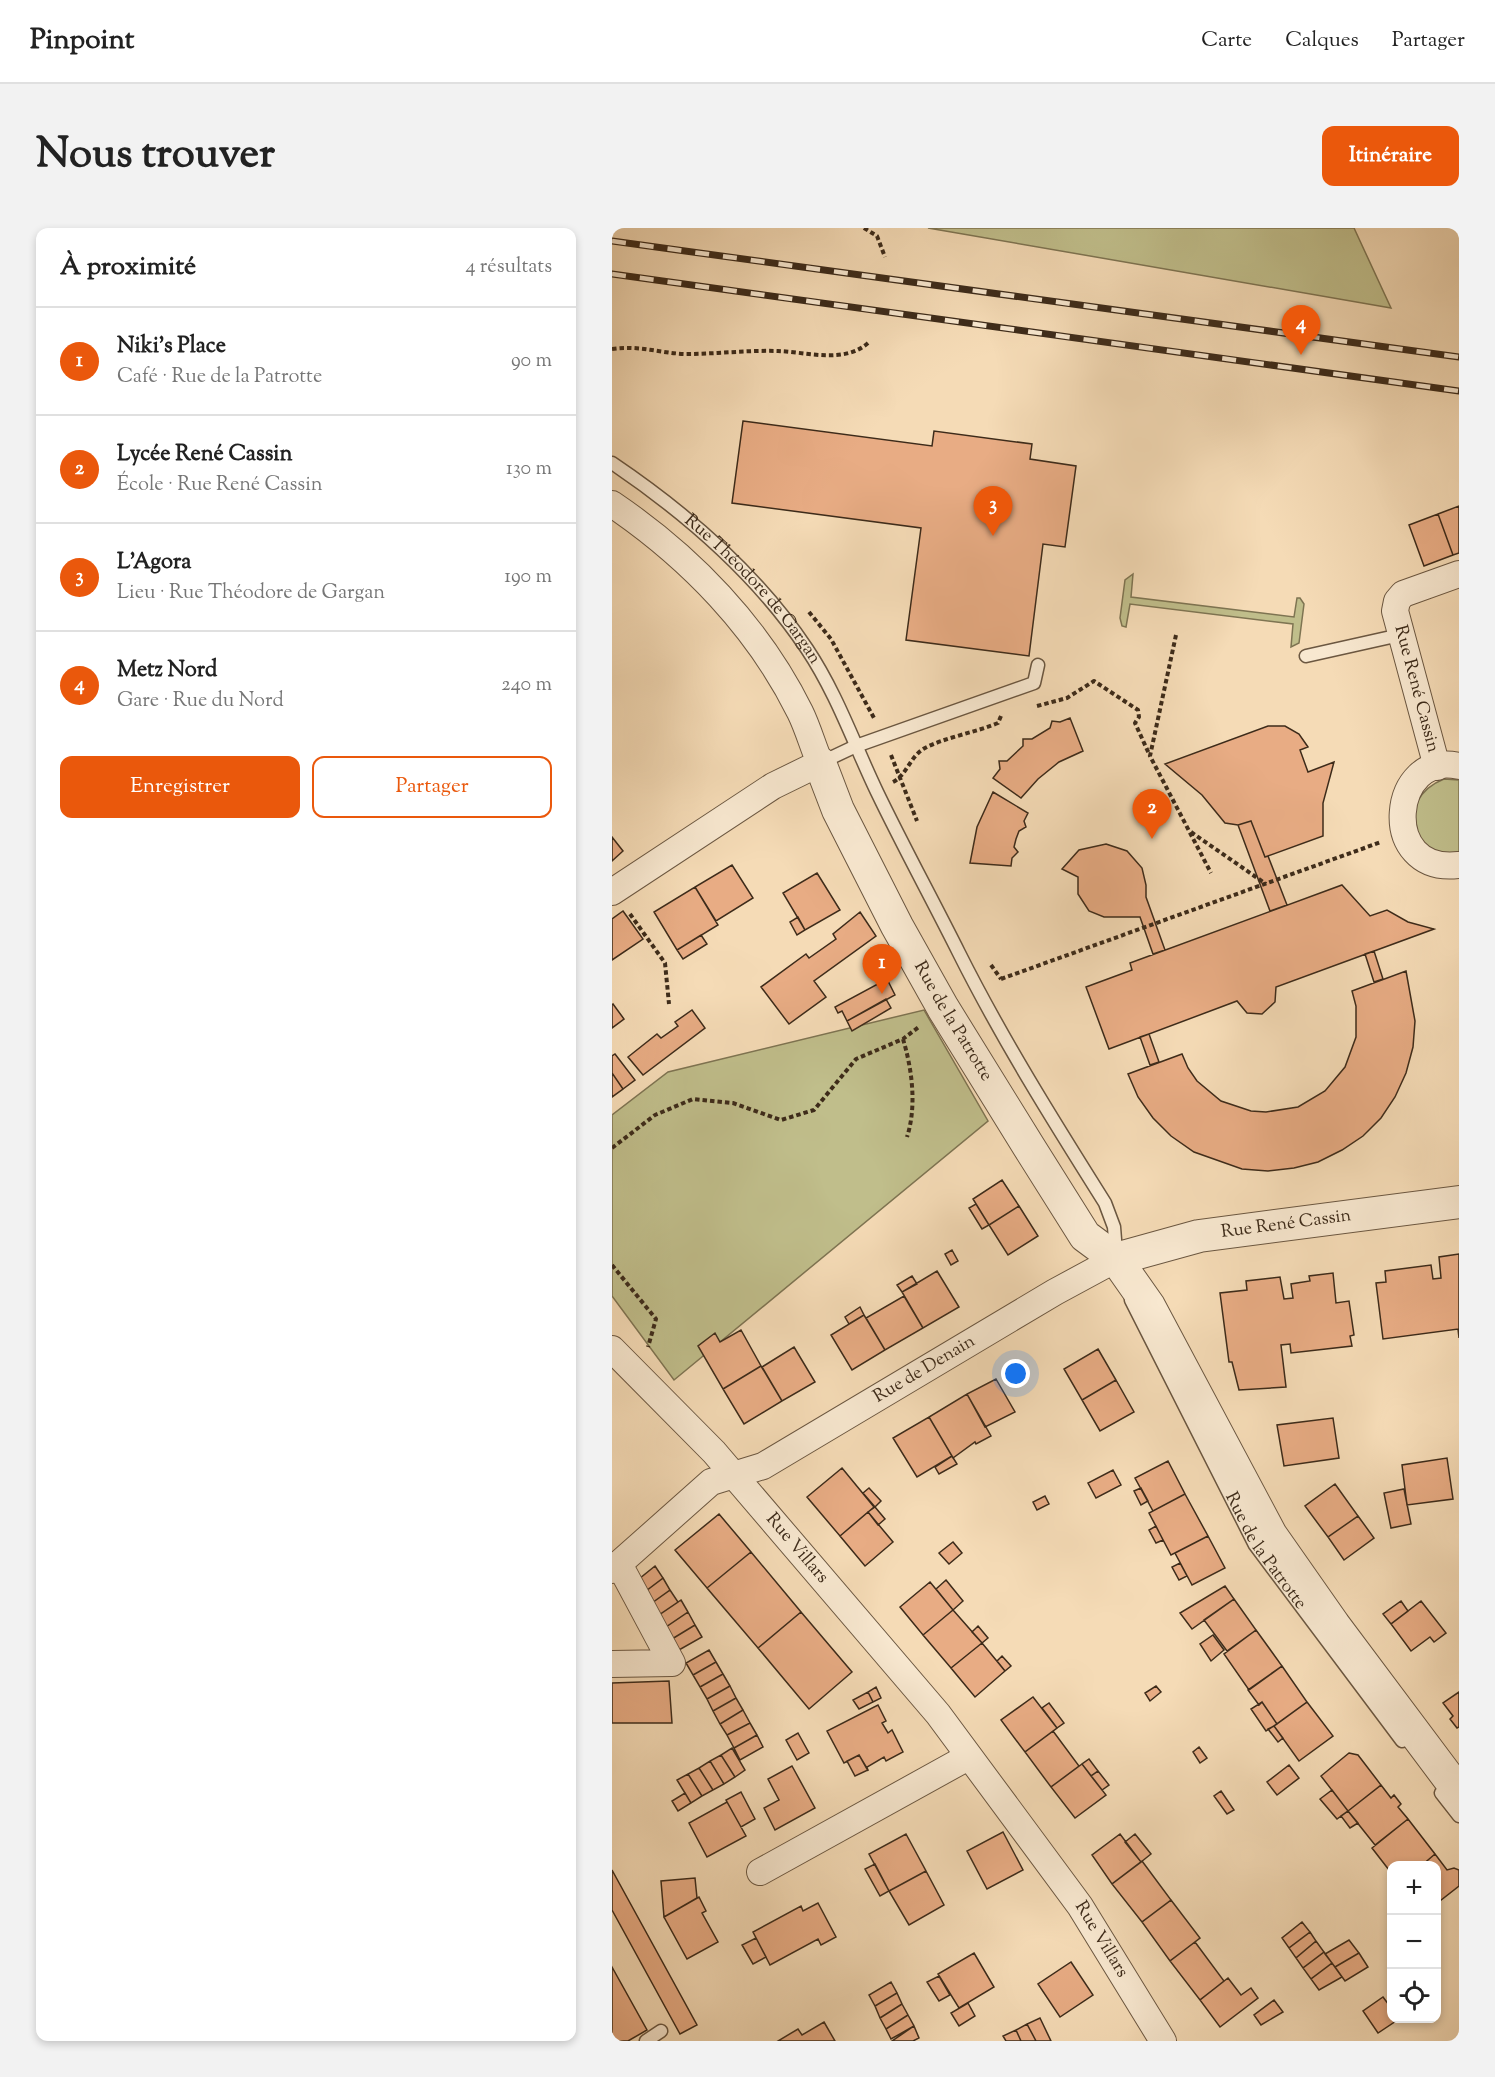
<!DOCTYPE html>
<html lang="fr">
<meta charset="utf-8">
<style>
body{margin:0;font-family:"Sorts Mill Goudy",serif;background:#f2f2f2;color:#222}
.controls{position:absolute;right:18px;bottom:18px;display:grid;overflow:hidden;border-radius:12px;box-shadow:0 3px 9px #0003}
.controls button{width:54px;height:54px;display:grid;place-items:center;padding:0;border:0;border-bottom:2px solid #e0e0e0;background:#fff;color:#222;font:30px sans-serif}
.you{position:absolute;left:404px;top:1146px;width:21px;height:21px;margin:-15px;border:4px solid #fff;border-radius:50%;background:#1a73e8;box-shadow:0 0 0 9px #1a73e833}
.badge{display:grid;place-items:center;width:39px;height:39px;border-radius:50%;background:#ea580c;color:#fff;font-size:20px;font-weight:700}
.pin{position:absolute;translate:-50% -50px;filter:drop-shadow(0 2px 3px #0008)}
.pin::after{content:'';position:absolute;top:32px;width:21px;height:18px;background:inherit;clip-path:polygon(0 0,100% 0,50% 100%)}
.list{margin:0;padding:0;list-style:none}
h2{display:flex;justify-content:space-between;align-items:center;height:78px;margin:0;padding:0 24px;font-size:26px}
h2 small{font-size:20px;font-weight:400;color:#767676}
.list li{display:grid;grid-template-columns:39px 1fr auto;gap:18px;align-items:center;box-sizing:border-box;height:108px;padding:0 24px;border-top:2px solid #e0e0e0}
.list b{display:block;font-size:22px;white-space:nowrap}
.list p{margin:0;font-size:20px;white-space:nowrap;color:#767676}
.list em{font-size:20px;font-style:normal;color:#767676}
.actions{display:flex;gap:12px;padding:18px 24px}
.actions a{flex:1;padding:14px 0;border:2px solid #ea580c;border-radius:12px;text-align:center;font-size:21px;color:#ea580c}
.actions .main{background:#ea580c;color:#fff}
.icon{flex:none;width:33px;height:33px;fill:none;stroke:currentColor;stroke-width:2;stroke-linecap:round;stroke-linejoin:round}
.map{position:relative;flex:none;width:847px;height:1813px;overflow:hidden;border-radius:12px}
header{display:flex;align-items:center;gap:36px;box-sizing:border-box;height:84px;padding:0 30px;background:#fff;border-bottom:2px solid #e0e0e0}
header strong{font-size:28px}
nav{display:flex;gap:33px;margin-inline-start:auto;font-size:21px}
.intro{display:flex;align-items:center;justify-content:space-between;box-sizing:border-box;height:144px;padding:0 36px}
h1{margin:0;font-size:42px}
.button{padding:15px 27px;border-radius:12px;background:#ea580c;color:#fff;font-size:21px;font-weight:700}
main{display:flex;gap:36px;padding:0 36px}
aside{flex:1;background:#fff;border-radius:12px;box-shadow:0 3px 9px #0003}
.map>svg:first-child{display:block}
.green{fill:#c0be8b;stroke:#7e7452;stroke-width:1.5}
.building{fill:#e8ac84;stroke:#3d2b1a;stroke-width:1.5}
.lines{fill:none;stroke-linecap:round;stroke-linejoin:round}
.service-casing{stroke:#6b5741;stroke-width:15}
.minor-casing{stroke:#6b5741;stroke-width:28}
.tertiary-casing{stroke:#6b5741;stroke-width:34}
.path{stroke:#3d2b1a;stroke-width:4;stroke-dasharray:4.5 3;stroke-linecap:butt}
.service{stroke:#f8e8d0;stroke-width:12}
.minor{stroke:#f8e8d0;stroke-width:26}
.tertiary{stroke:#f8e8d0;stroke-width:32}
.rail-casing{stroke:#3d2b1a;stroke-width:7}
.rail{stroke:#f8e8d0;stroke-width:4.5;stroke-dasharray:14;stroke-linecap:butt}
.labels{text-anchor:middle;dominant-baseline:central;stroke-width:6;stroke-linejoin:round;paint-order:stroke}
.street-label{font-size:18px;fill:#3d2b1a;stroke:#f8e8d0}
</style>
<header>
<strong>Pinpoint</strong>
<nav><a>Carte</a><a>Calques</a><a>Partager</a></nav>
</header>
<div class="intro"><h1>Nous trouver</h1><a class="button">Itinéraire</a></div>
<main>
<aside>
<h2>À proximité<small>4 résultats</small></h2>
<ul class="list">
<li><span class="badge">1</span><div><b>Niki's Place</b><p>Café · Rue de la Patrotte</p></div><em>90 m</em></li>
<li><span class="badge">2</span><div><b>Lycée René Cassin</b><p>École · Rue René Cassin</p></div><em>130 m</em></li>
<li><span class="badge">3</span><div><b>L'Agora</b><p>Lieu · Rue Théodore de Gargan</p></div><em>190 m</em></li>
<li><span class="badge">4</span><div><b>Metz Nord</b><p>Gare · Rue du Nord</p></div><em>240 m</em></li>
</ul>
<div class="actions"><a class="main">Enregistrer</a><a>Partager</a></div>
</aside>
<div class="map">
<svg width="847" height="1813" viewBox="0 0 847 1813">
<rect width="100%" height="100%" fill="#f5dbb6"/>
<filter id="stains"><feTurbulence type="fractalNoise" baseFrequency=".00333" numOctaves="4"/><feColorMatrix values="0 0 0 0 .2 0 0 0 0 .09 0 0 0 0 .02 0 0 0 .5 -.17"/></filter>
<radialGradient id="worn" r=".72"><stop offset=".6" stop-color="#630" stop-opacity="0"/><stop offset="1" stop-color="#630" stop-opacity=".3"/></radialGradient>
<path class="green" d="M316,0h426l37,80z
M521,346l-2,23 163,20 3,-19h3l4,6 -5,39 -8,4 2,-23 -163,-20 -4,23 -4,-1 -2,-8 5,-38z
M832,551l15,1v74c-43,10 -68,-54 -15,-75z
M312,782l64,111 -314,259 -62,-84v-181l56,-43z"/>
<path class="building" d="M131,193l189,25 2,-15 98,13 -2,15 46,7 -11,81 -22,-3 -14,112 -123,-16 15,-112 -189,-25z
M847,278v47l-6,2 -15,-41z
M826,286l15,41 -29,11 -15,-41z
M458,490l13,33 -24,11 -21,17 -17,19 -28,-20 7,-9 -1,-8h8l16,-15v-7h9l18,-11 2,-7 8,1z
M656,498h17l14,8 9,13 -8,3 8,22 26,-10 -11,41v33l-58,21 -14,-36 -13,4 -13,-2 -23,-28 -37,-31z
M381,564l35,21 -4,8 2,6 -7,4 -3,8 -2,8 4,5 -6,6 -1,8 -41,-3 7,-36z
M639,593l14,36 3,-1 19,49 -17,6 -32,-86z
M0,609l11,14 -11,10z
M494,616l21,7 15,17 4,17v12l19,53 -12,4 -13,-37h-36l-15,-6 -11,-17v-17l-16,-8 17,-19z
M120,637l21,33 -37,23 -21,-34z
M205,645l23,37 -35,20 -22,-37z
M730,657l28,31 17,-6 21,12 26,7 -158,58 -1,15 -13,12 -15,-1 -10,-12 -128,48 -23,-62 46,-17 -2,-7z
M83,659l23,38 -41,25 -23,-38z
M11,683l20,28 -31,21v-41z
M248,684l16,24 -62,45 12,16 -37,27 -28,-37 45,-33 3,4 27,-19 -3,-5z
M186,689l7,13 -8,5 -7,-13z
M89,707l6,9 -24,15 -6,-9z
M762,723l9,28 -9,3 -9,-28z
M794,743l9,50 -2,26 -7,26 -11,24 -14,21 -18,18 -21,14 -24,12 -24,6 -26,3 -26,-2 -48,-17 -23,-16 -18,-18 -15,-21 -10,-23 54,-20 6,14 9,13 24,20 30,10 15,1 32,-5 27,-16 20,-24 11,-30v-31l-4,-15z
M275,751l8,16 -48,26 -5,-10 -4,2 -3,-6z
M274,771l5,9 -39,23 -5,-10z
M1,776l11,15 -12,9v-23z
M80,782l13,18 -62,47 -15,-18 29,-23 4,4 17,-12 -3,-4z
M537,806l10,28 -9,3 -10,-28z
M3,826l20,26 -12,9 -11,-16v-17z
M0,845l11,16 -11,8z
M390,952l17,26 -30,19 -16,-26z
M364,976l13,21 -7,4 -13,-21z
M407,978l19,30 -30,19 -19,-30z
M340,1022l6,11 -7,4 -6,-11z
M847,1026v84l-1,-9 -75,10 -7,-56 10,-1 -1,-11 46,-6 2,14 8,-1 -2,-21z
M325,1043l22,36 -36,21 -21,-36z
M721,1045l3,30 13,-2 5,34 -4,1 2,10 -61,7 -1,-9 -9,1 5,42 -47,3 -7,-28h-3l-9,-69 27,-3 -1,-9 34,-4 4,22 9,-1 -2,-14 19,-3 -1,-5z
M300,1048l5,8 -15,8 -5,-7z
M292,1068l19,32 -38,22 -19,-32z
M248,1079l4,8 -15,9 -4,-7z
M252,1087l21,35 -33,20 -21,-35z
M129,1102l20,36 -38,23 -25,-43 17,-13 5,9z
M182,1119l21,35 -33,19 -20,-34z
M486,1121l18,31 -34,20 -18,-31z
M149,1138l21,35 -38,23 -21,-35z
M384,1151l19,33 -30,15 -18,-33z
M504,1152l18,32 -34,19 -18,-31z
M355,1166l24,42 -15,8 -1,-2 -22,16 -24,-41z
M317,1189l23,39 -35,21 -24,-39z
M721,1190l6,40 -55,8 -7,-41z
M340,1228l5,8 -18,10 -4,-7z
M835,1230l6,41 -46,6 -5,-40z
M556,1233l17,33 -32,17 -18,-33z
M230,1240l32,39 -34,29 -33,-39z
M501,1242l8,15 -25,13 -8,-15z
M723,1256l23,32 -30,21 -23,-31z
M257,1260l12,13 -6,6 -12,-14z
M529,1260l7,13 -7,4 -7,-14z
M792,1261l7,35 -20,4 -7,-35z
M573,1266l23,42 -37,19 -22,-42z
M433,1268l4,8 -12,6 -4,-8z
M263,1279l10,12 -7,6 -10,-13z
M256,1284l25,30 -28,24 -25,-30z
M107,1286l32,38 -44,36 -32,-38z
M746,1288l16,22 -30,22 -16,-23z
M544,1298l7,14 -7,3 -7,-13z
M596,1308l17,32 -33,17 -17,-32z
M341,1314l9,11 -13,11 -10,-11z
M139,1324l50,60 -43,36 -51,-60z
M568,1335l7,13 -8,4 -7,-13z
M43,1338l8,12 -17,13 -7,-12z
M51,1350l7,12 -18,13 -6,-12z
M334,1352l17,21 -10,9 -17,-21z
M318,1354l23,28 -30,25 -23,-28z
M613,1358l9,13 -42,30 -12,-16z
M58,1362l8,12 -19,13 -7,-12z
M622,1371l22,31 -29,21 -23,-31z
M69,1372l7,12 -22,15 -7,-12z
M789,1373l7,10 -17,13 -8,-10z
M809,1373l25,32 -12,9 -4,-5 -19,14 -20,-27z
M341,1382l29,33 -31,25 -28,-33z
M76,1384l7,13 -23,14 -6,-12z
M189,1384l51,60 -43,37 -51,-61z
M83,1397l7,12 -23,13 -7,-11z
M366,1398l10,12 -6,5 -10,-11z
M644,1402l26,36 -33,24 -25,-36z
M601,1407l11,15 -13,11 -11,-17z
M370,1415l23,28 -30,26 -24,-29z
M97,1422l7,12 -23,13 -7,-12z
M390,1428l9,10 -6,5 -8,-10z
M104,1434l7,12 -23,13 -7,-12z
M670,1438l25,36 -30,22 -15,-22 -3,3 -11,-15z
M111,1446l7,12 -23,13 -7,-12z
M57,1453l3,42h-60v-40z
M118,1458l6,12 -23,13 -6,-12z
M544,1458l5,6 -11,9 -5,-8z
M264,1459l5,11 -8,4 -5,-10z
M256,1464l5,10 -14,7 -6,-9z
M847,1464v35l-2,1 -7,-9 3,-3 -10,-13z
M421,1469l24,31 -32,24 -24,-32z
M124,1470l7,12 -23,14 -7,-13z
M650,1474l15,22 -11,7 -15,-22z
M695,1474l26,34 -34,25 -25,-35z
M437,1475l15,20 -7,5 -15,-20z
M266,1477l8,16 -4,2 6,10 4,-3 11,22 -17,9 -2,-4 -17,10 1,4 -9,-16 -15,8 -17,-32z
M131,1482l7,13 -23,12 -7,-11z
M138,1495l7,12 -23,13 -7,-13z
M662,1498l9,12 -5,4 -10,-13z
M441,1503l26,35 -28,21 -26,-35z
M186,1505l11,20 -12,7 -11,-20z
M145,1507l6,12 -23,13 -6,-12z
M587,1519l8,11 -7,5 -7,-11z
M120,1520l13,22 -10,7 -14,-22z
M737,1525l9,2 23,30 -33,26 -27,-35z
M109,1527l14,22 -11,7 -14,-23z
M247,1527l9,15 -13,6 -8,-15z
M477,1531l9,12 -7,5 -9,-12z
M98,1533l14,23 -11,6 -14,-22z
M470,1536l24,31 -31,23 -24,-31z
M677,1537l10,13 -22,17 -10,-13z
M180,1538l23,42 -40,22 -11,-22 15,-8 -11,-21z
M87,1540l14,22 -11,6 -14,-22z
M486,1543l11,14 -7,5 -11,-14z
M76,1546l14,22 -11,7 -14,-23z
M769,1557l10,13 3,-3 7,9 -3,3 10,12 -33,26 -27,-34z
M720,1562l16,21 -11,8 -17,-20z
M609,1563l13,19 -7,4 -13,-18z
M129,1564l14,27 -14,8 -15,-27z
M73,1565l6,10 -13,8 -6,-10z
M115,1574l19,34 -39,21 -18,-34z
M736,1583l10,12 -8,5 -9,-12z
M796,1591l27,35 -14,12h-29l-3,4 -17,-22z
M391,1604l20,38 -36,19 -20,-38z
M294,1606l20,37 -37,20 -20,-37z
M508,1606l21,28 -29,22 -20,-29z
M523,1606l16,20 -10,8 -16,-20z
M823,1626l12,16 7,-2 5,2v16l-23,18v-38h-15z
M530,1633l29,39 -29,22 -30,-38z
M263,1636l14,27 -9,5 -15,-27z
M0,1642l85,155 -17,9 -68,-124z
M314,1643l18,34 -35,20 -20,-34z
M83,1650l2,20 -33,19 -3,-36z
M87,1669l7,14 -4,2 16,29 -31,17 -23,-42z
M559,1672l29,38 -30,23 -28,-39z
M206,1675l18,34 -15,8 -3,-6 -48,26 -17,-33 48,-26 2,5z
M690,1694l8,10 -21,16 -7,-10z
M698,1704l6,9 -20,17 -7,-10z
M144,1710l10,19 -13,7 -11,-19z
M737,1712l10,13 -24,14 -10,-13z
M704,1713l8,11 -21,16 -7,-10z
M583,1714l29,39 -24,19 -30,-39z
M712,1724l8,11 -21,16 -8,-11z
M362,1725l20,34 -35,21 -21,-34z
M747,1725l9,14 -23,14 -10,-14z
M459,1734l22,33 -33,22 -22,-33z
M720,1735l10,14 -23,13 -8,-11z
M0,1739l35,63 -19,11h-16z
M327,1748l11,19 -11,6 -12,-19z
M616,1750l13,17 10,-7 7,10 -38,29 -20,-27z
M279,1754l6,11 -22,13 -6,-11z
M285,1765l5,11 -22,14 -5,-12z
M771,1769l9,12v9l7,1 -21,14 -15,-22z
M662,1772l9,12 -22,13 -7,-10z
M356,1775l7,13 -16,10 -8,-13z
M290,1776l6,11 -22,14 -6,-11z
M296,1787l6,11 -23,13 -5,-10z
M428,1790l11,23h-15l-9,-17z
M212,1794l11,19h-57l20,-12 4,6z
M415,1796l9,17h-15l-5,-11z
M302,1798l5,12 -6,3h-21z
M404,1802l5,11h-15l-3,-5z"/>
<g class="lines">
<defs>
<g id="service">
<path id="s1" d="M0,235c74,50 145,111 195,186 30,45 47,95 70,143 26,54 55,107 82,161 43,86 95,169 146,250l9,24 2,25"/>
<path d="M694,428l94,-21"/>
<path d="M208,535l36,-17 178,-63 4,-18"/>
<path id="s2" d="M519,1072l124,245 147,196"/>
<path d="M829,1565l18,23"/>
<path d="M34,1813l15,-10"/>
</g>
<g id="minor">
<path d="M0,276c78,53 146,123 188,208 8,16 13,35 20,51l-47,23 -161,106"/>
<path d="M847,538c-68,-17 -82,109 0,99"/>
<path d="M825,539l-42,-156 2,-10 6,-7 56,-20"/>
<path id="s3" d="M0,1121l102,103 224,262 142,192 83,135"/>
<path id="s4" d="M0,1342l99,-88 52,-16 292,-174 61,-33"/>
<path d="M0,1436l60,-1 -53,-99"/>
<path d="M148,1644l208,-115"/>
</g>
<g id="tertiary">
<path id="s5" d="M208,535l18,47 59,116 46,82 86,139 56,89 31,23 33,47 122,229 63,90 125,167"/>
<path id="s6" d="M504,1031l83,-23 260,-34"/>
</g>
</defs>
<use href="#service" class="service-casing"/>
<use href="#minor" class="minor-casing"/>
<use href="#tertiary" class="tertiary-casing"/>
<path class="path" d="M252,0l13,8 8,21
M0,121c27,-4 47,4 73,5 31,0 63,-4 93,-3 29,1 66,13 90,-8
M197,384l22,27 43,79
M564,407l-26,121 61,117
M425,478l30,-8 27,-17 44,29 1,7 -4,6 15,33
M279,527l26,66
M281,554c14,-7 17,-26 32,-34 18,-10 52,-16 73,-25l3,-7
M579,604l75,52
M18,686l35,49 4,41
M379,737l10,14
M389,751l380,-137
M291,811c9,30 14,67 4,98
M0,920l43,-33 38,-16 40,4 48,17 33,-10 42,-51 47,-20 17,-13
M0,1037l44,54 -8,28"/>
<use href="#service" class="service"/>
<use href="#minor" class="minor"/>
<use href="#tertiary" class="tertiary"/>
<defs>
<path id="rail" d="M0,13l847,116
M0,46l847,117"/>
</defs>
<use href="#rail" class="rail-casing"/>
<use href="#rail" class="rail"/>
</g>
<g class="labels">
<g class="street-label">
<text stroke="none"><textPath href="#s1" startOffset="190">Rue Théodore de Gargan</textPath></text>
<text transform="translate(804 461) rotate(75)">Rue René Cassin</text>
<text stroke="none"><textPath href="#s5" startOffset="291">Rue de la Patrotte</textPath></text>
<text stroke="none"><textPath href="#s6" startOffset="174">Rue René Cassin</textPath></text>
<text stroke="none"><textPath href="#s4" startOffset="375">Rue de Denain</textPath></text>
<text stroke="none"><textPath href="#s3" startOffset="272">Rue Villars</textPath></text>
<text stroke="none"><textPath href="#s2" startOffset="285">Rue de la Patrotte</textPath></text>
<text stroke="none"><textPath href="#s3" startOffset="768">Rue Villars</textPath></text>
</g>
</g>
<rect width="100%" height="100%" filter="url(#stains)"/>
<rect width="100%" height="100%" fill="url(#worn)"/>
</svg>
<div class="controls">
<button>+</button>
<button>−</button>
<button><svg class="icon" aria-label="locate" viewBox="0 0 24 24"><circle cx="12" cy="12" r="6"/><path d="M12 2v4M12 18v4M2 12h4M18 12h4"/></svg></button>
</div>
<div class="you"></div>
<div class="pin badge" style="left:270px;top:766px">1</div>
<div class="pin badge" style="left:540px;top:611px">2</div>
<div class="pin badge" style="left:381px;top:308px">3</div>
<div class="pin badge" style="left:689px;top:127px">4</div>
</div>
</main>
